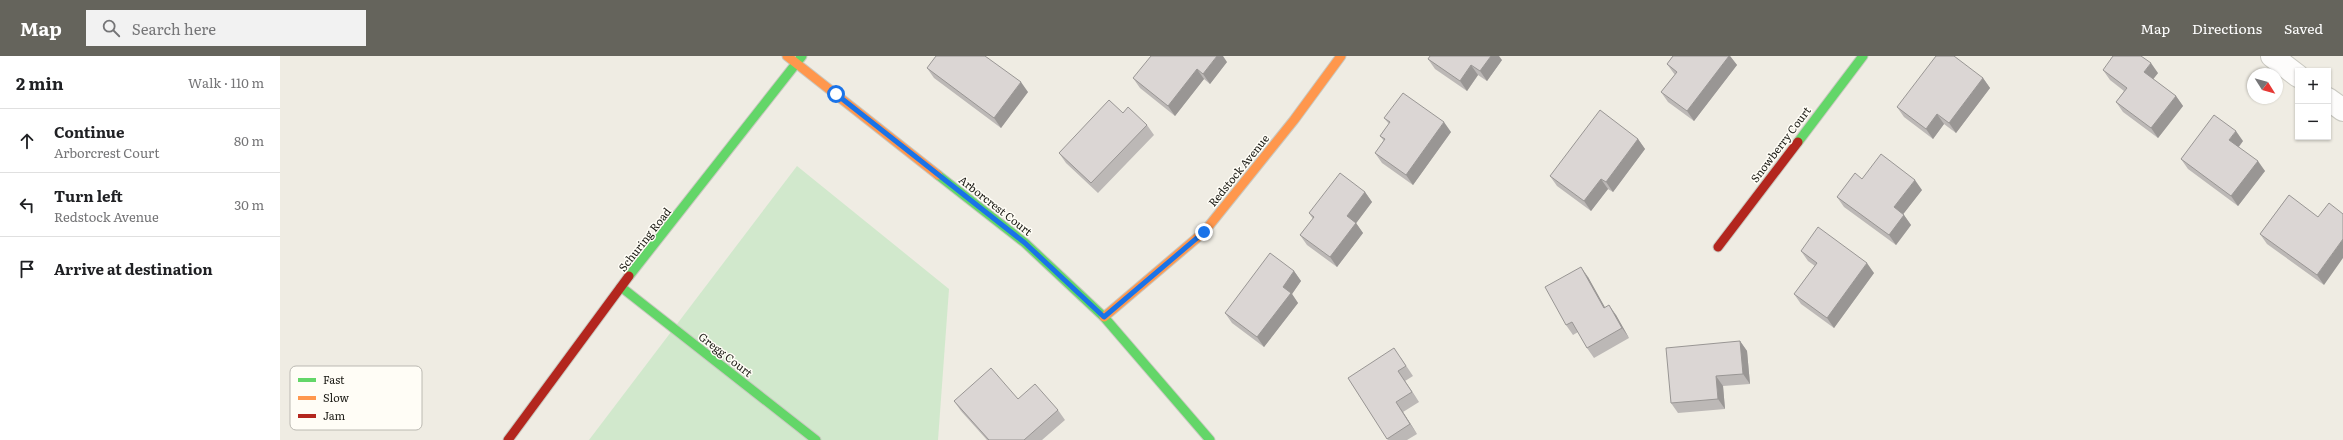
<!DOCTYPE html>
<meta charset="utf-8">
<style>
body{margin:0;font-family:Literata,serif;background:#f2f2f2;color:#202124}
.controls{position:absolute;right:12px;top:12px;display:grid;overflow:hidden;border-radius:0px;box-shadow:0 1px 3px #0004}
.controls button{width:36px;height:36px;display:grid;place-items:center;padding:0;border:0;border-bottom:1px solid #e0e0e0;background:#fff;color:#202124;font:20px sans-serif}
.compass{position:absolute;left:1967px;top:12px;width:36px;height:36px;border-radius:50%;background:#fff;box-shadow:0 1px 3px #0004;rotate:127deg}
.stop{position:absolute;width:12px;height:12px;margin:-9px;border:3px solid #1a73e8;border-radius:50%;background:#fff}
.stop.end{background:#1a73e8;border-color:#fff;box-shadow:0 1px 4px #0008}
.list{margin:0;padding:0;list-style:none}
h2{display:flex;justify-content:space-between;align-items:center;height:52px;margin:0;padding:0 16px;font-size:17px}
h2 small{font-size:13px;font-weight:400;color:#757577}
.list li{display:grid;grid-template-columns:26px 1fr auto;gap:12px;align-items:center;box-sizing:border-box;height:64px;padding:0 16px;border-top:1px solid #e0e0e0}
.list b{display:block;font-size:15px;white-space:nowrap}
.list p{margin:0;font-size:13px;white-space:nowrap;color:#757577}
.list em{font-size:13px;font-style:normal;color:#757577}
.icon{flex:none;width:22px;height:22px;fill:none;stroke:currentColor;stroke-width:2;stroke-linecap:round;stroke-linejoin:round}
.map{position:relative;flex:none;width:2063px;height:384px;overflow:hidden}
header{display:flex;align-items:center;gap:24px;box-sizing:border-box;height:56px;padding:0 20px;background:#65645c;color:#fff}
header strong{font-size:19px}
nav{display:flex;gap:22px;margin-inline-start:auto;font-size:14px}
.search{width:280px;height:36px;background:#f2f2f2;display:flex;align-items:center;gap:10px;box-sizing:border-box;padding:0 14px;border-radius:0px;color:#757577;font-size:15px}
main{display:flex}
aside{flex:1;background:#fff}
.map>svg:first-child{display:block}
.green{fill:#d1e8cc}
.lines{fill:none;stroke-linecap:round;stroke-linejoin:round}
.street-casing{stroke:#c9c8c0;stroke-width:24}
.fast-casing{stroke:#c9c8c0;stroke-width:11}
.slow-casing{stroke:#c9c8c0;stroke-width:11}
.jam-casing{stroke:#c9c8c0;stroke-width:11}
.street{stroke:#fdfcfb;stroke-width:22}
.fast{stroke:#63d668;stroke-width:9}
.slow{stroke:#ff974d;stroke-width:9}
.jam{stroke:#b3261e;stroke-width:9}
.wall{fill:#bcb8b6}
.shaded-wall{fill:#999694}
.building{fill:#dbd6d4;stroke:#999694}
.route{stroke:#1a73e8;stroke-width:5}
.labels{text-anchor:middle;dominant-baseline:central;stroke-width:3;stroke-linejoin:round;paint-order:stroke}
.street-label{font-size:11px;fill:#1b1a14;stroke:#fffdf6}
.key{fill:#fffdf6;stroke:#bbb9b2;stroke-width:1}
.key-label{font-size:11px;fill:#1b1a14}
</style>
<header>
<strong>Map</strong>
<div class="search"><svg class="icon" aria-label="search" viewBox="0 0 24 24"><circle cx="10" cy="10" r="6"/><path d="M15 15l6 6"/></svg>Search here</div>
<nav><a>Map</a><a>Directions</a><a>Saved</a></nav>
</header>
<main>
<aside>
<h2>2 min<small>Walk · 110 m</small></h2>
<ul class="list">
<li><svg class="icon" aria-label="ahead" viewBox="0 0 24 24"><path d="M12 20V5M6 11l6-6 6 6"/></svg><div><b>Continue</b><p>Arborcrest Court</p></div><em>80 m</em></li>
<li><svg class="icon" aria-label="left" viewBox="0 0 24 24"><path d="M17 20v-9H6M10 6l-5 5 5 5"/></svg><div><b>Turn left</b><p>Redstock Avenue</p></div><em>30 m</em></li>
<li><svg class="icon" aria-label="arrive" viewBox="0 0 24 24"><path d="M6 21V4h12l-3 4 3 4H6"/></svg><div><b>Arrive at destination</b></div></li>
</ul>
</aside>
<div class="map">
<svg width="2063" height="384" viewBox="0 0 2063 384">
<rect width="100%" height="100%" fill="#efece3"/>
<path class="green" d="M517,110l152,123 -11,151h-349z"/>
<g class="lines">
<defs>
<path id="street" d="M1992,0l26,20
M2048,43l15,11"/>
<path id="fast" d="M1518,86l65,-86
M658,119l87,68 79,74 106,123
M349,220l173,-220
M341,231l195,153"/>
<path id="slow" d="M507,0l151,119
M824,261l100,-85 90,-112 47,-64"/>
<path id="jam" d="M1438,191l80,-105
M228,384l121,-164"/>
</defs>
<use href="#street" class="street-casing"/>
<use href="#fast" class="fast-casing"/>
<use href="#slow" class="slow-casing"/>
<use href="#jam" class="jam-casing"/>
<use href="#street" class="street"/>
<use href="#fast" class="fast"/>
<use href="#slow" class="slow"/>
<use href="#jam" class="jam"/>
</g>
<path class="wall" d="M1393,0h57l7,9 -43,56 -26,-19 -7,-10 14,-17 -8,-11z
M1148,3l74,1 -15,21 -9,-6 -11,16 -32,-22z
M947,6l-17,22 -6,-5 -29,37 -35,-28 -7,-10z
M647,12l101,24 -27,36 -67,-50z
M1823,14l55,3 -5,6 23,17 7,10 -25,32 -35,-26 -7,-10 8,-11 -14,-11z
M1703,22l7,10 -34,45 -12,-9 -11,15 -29,-22 -7,-10z
M843,57l24,12 7,10 -56,58 -32,-30 -7,-10z
M1104,62l67,14 -38,53 -31,-22 -7,-10 9,-12 -4,-5 9,-12z
M1358,83l7,10 -32,43 -5,-3 -17,22 -34,-25 -7,-10z
M1963,85l-4,6 26,24 -27,35 -50,-37 -7,-10z
M1582,123l60,11 -19,24 8,11 -15,20 -52,-38 -7,-10z
M1085,136l7,10 -16,21 7,10 -26,34 -30,-22 -7,-10 13,-16 -4,-6z
M2009,139l35,90 -57,-41 -7,-10z
M1521,195l73,22 -40,55 -33,-24 -7,-10 21,-28 -7,-5z
M1014,215l7,10 -9,13 6,9 -34,44 -32,-24 -7,-10z
M1308,221l17,31 11,7 13,23 -35,20 -7,-10 -9,-16 -5,3 -7,-10z
M1460,285l7,10 3,33 -27,2 2,23 -47,4 -7,-10z
M1121,302l12,18 -8,5 14,21 -16,10 14,22 -10,6h-19l-40,-62z
M738,343l40,11 7,10 -23,20h-55l-26,-29 -7,-10z"/>
<path class="shaded-wall" d="M937,0h6l4,6 -17,22 -7,-10z
M1211,0h8l3,4 -15,21 -7,-10z
M1449,0h1l7,9 -43,56 -7,-10z
M1871,7l7,10 -7,9 -7,-10z
M1191,9l7,10 -11,16 -7,-10z
M917,13l7,10 -29,37 -7,-10z
M1703,22l7,10 -34,45 -7,-10z
M741,26l7,10 -27,36 -7,-10z
M1896,40l7,10 -25,32 -7,-10z
M1657,58l7,10 -11,15 -7,-10z
M1164,66l7,10 -38,53 -7,-10z
M1956,75l7,10 -7,9 -7,-10z
M1358,83l7,10 -32,43 -7,-10z
M1978,105l7,10 -27,35 -7,-10z
M1321,123l7,10 -17,22 -7,-10z
M1635,124l7,10 -21,27 -7,-10z
M1085,136l7,10 -18,24 -7,-10z
M1624,159l7,10 -15,20 -7,-10z
M1076,167l7,10 -26,34 -7,-10z
M2063,183v19l-19,27 -7,-10z
M1587,207l7,10 -40,55 -7,-10z
M1301,211l7,10 23,41 -7,-10z
M1014,215l7,10 -9,13 6,9 -34,44 -7,-10 26,-50z
M1329,249l7,10 13,23 -7,-10z
M1460,285l7,10 3,33 -7,-10z
M1118,315l7,10 14,21 -7,-10z
M1436,320l7,10 2,23 -7,-10z
M1116,346l7,10 14,22 -7,-10z"/>
<path class="building" d="M656,0h49l36,26 -27,36 -67,-50z
M871,0h66l-14,18 -6,-5 -29,37 -35,-28z
M1150,0h61l-11,15 -9,-6 -11,16 -32,-22z
M1393,0h56l-42,55 -26,-19 16,-20 -10,-8z
M1656,0h18l29,22 -34,45 -12,-9 -11,15 -29,-22z
M1833,0h28l10,7 -7,9 32,24 -25,32 -35,-26 11,-14 -24,-18z
M1123,37l41,29 -38,53 -31,-22 10,-14 -5,-3 10,-14 -6,-4z
M829,44l14,13 5,-6 19,18 -56,58 -32,-30z
M1320,54l38,29 -32,43 -5,-3 -17,22 -34,-25z
M1934,59l22,16 -7,9 29,21 -27,35 -50,-37z
M1601,98l34,26 -21,27 10,8 -15,20 -52,-38 18,-24 7,6z
M1060,117l25,19 -18,24 9,7 -26,34 -30,-22 14,-18 -5,-4z
M2009,139l29,22 11,-14 14,11v25l-26,36 -57,-41z
M1538,171l49,36 -40,55 -33,-24 23,-31 -16,-12z
M990,197l24,18 -11,16 8,6 -34,44 -32,-24z
M1301,211l23,41 5,-3 13,23 -35,20 -15,-26 -6,3 -21,-38z
M1460,285l3,33 -27,2 2,23 -47,4 -5,-55z
M1114,292l12,18 -8,5 14,21 -16,10 14,22 -23,15 -39,-61z
M711,312l27,31 17,-15 23,26 -34,30h-35l-35,-39z"/>
<g class="lines">
<path class="route" d="M556,38l189,149 79,74 100,-85"/>
</g>
<g class="labels">
<g class="street-label">
<text transform="translate(1500 88) rotate(-53)">Snowberry Court</text>
<text transform="translate(958 114) rotate(-51)">Redstock Avenue</text>
<text transform="translate(716 149) rotate(38)">Arborcrest Court</text>
<text transform="translate(364 183) rotate(-52)">Schuring Road</text>
<text transform="translate(446 298) rotate(38)">Gregg Court</text>
</g>
</g>
<rect x="10" y="310" width="132" height="64" rx="6" class="key"/>
<rect x="18" y="322" width="18" height="4" fill="#63d668"/>
<rect x="18" y="340" width="18" height="4" fill="#ff974d"/>
<rect x="18" y="358" width="18" height="4" fill="#b3261e"/>
<g class="key-label">
<text x="43" y="328">Fast</text>
<text x="43" y="346">Slow</text>
<text x="43" y="364">Jam</text>
</g>
</svg>
<div class="controls">
<button>+</button>
<button>−</button>
</div>
<svg class="compass" viewBox="-18 -18 36 36"><path d="M0-13l5 13h-10z" fill="#e53935"/><path d="M0 13l5-13h-10z" fill="#757577"/></svg>
<div class="stop" style="left:556px;top:38px"></div>
<div class="stop end" style="left:924px;top:176px"></div>
</div>
</main>
